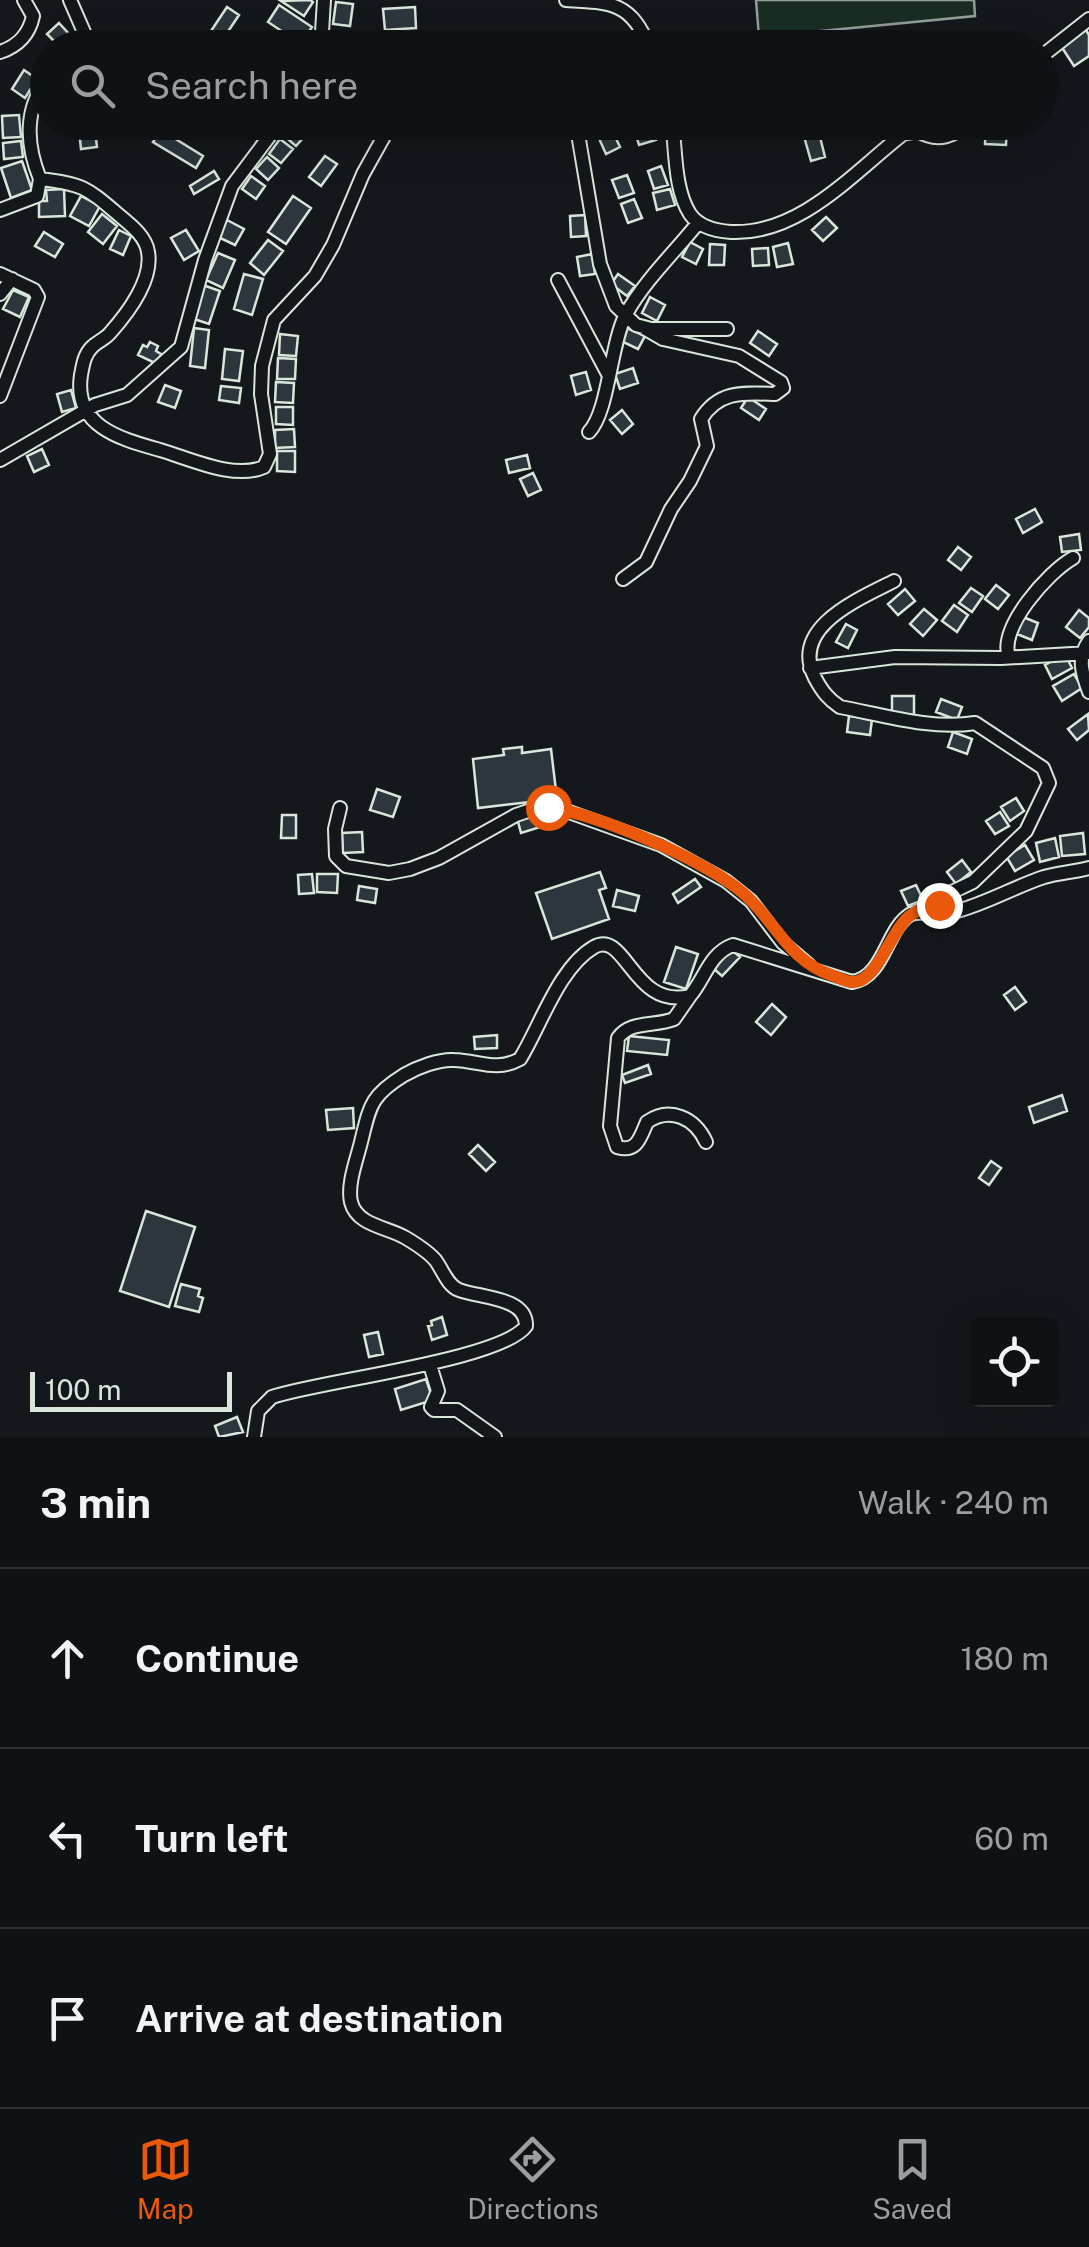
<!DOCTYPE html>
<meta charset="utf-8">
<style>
body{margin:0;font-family:"Public Sans",sans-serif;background:#1d2022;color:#f1f3f6}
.controls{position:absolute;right:30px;bottom:30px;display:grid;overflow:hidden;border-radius:10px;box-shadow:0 10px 40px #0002}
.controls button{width:90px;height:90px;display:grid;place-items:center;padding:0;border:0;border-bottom:2px solid #2f3234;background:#0f1215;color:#f1f3f6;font:50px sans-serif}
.scale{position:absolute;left:30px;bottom:25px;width:202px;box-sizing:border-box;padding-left:10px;border:5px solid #d8e6dc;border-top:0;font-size:28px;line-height:35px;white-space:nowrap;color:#d8e6dc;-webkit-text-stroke:8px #14181c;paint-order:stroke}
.stop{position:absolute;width:30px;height:30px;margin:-22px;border:8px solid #ea580c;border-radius:50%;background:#fff}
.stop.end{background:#ea580c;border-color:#fff;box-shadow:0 2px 10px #0008}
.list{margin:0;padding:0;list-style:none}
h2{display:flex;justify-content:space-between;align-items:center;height:130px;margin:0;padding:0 40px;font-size:42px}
h2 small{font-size:32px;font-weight:400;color:#9b9ea0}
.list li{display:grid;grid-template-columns:65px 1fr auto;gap:30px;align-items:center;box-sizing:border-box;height:180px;padding:0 40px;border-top:2px solid #2f3234}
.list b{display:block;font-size:38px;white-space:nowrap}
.list em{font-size:32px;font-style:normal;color:#9b9ea0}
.icon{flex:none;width:55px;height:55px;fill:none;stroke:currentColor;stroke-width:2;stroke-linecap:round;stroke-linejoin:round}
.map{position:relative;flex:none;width:1089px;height:1437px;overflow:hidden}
.search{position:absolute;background:#0f1215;box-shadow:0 10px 40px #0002;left:30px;right:30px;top:30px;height:110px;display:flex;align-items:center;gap:25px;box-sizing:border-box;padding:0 35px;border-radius:55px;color:#9b9ea0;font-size:38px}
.sheet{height:670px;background:#0f1215}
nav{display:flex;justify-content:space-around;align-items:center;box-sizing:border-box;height:140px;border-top:2px solid #2f3234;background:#0f1215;font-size:28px;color:#9b9ea0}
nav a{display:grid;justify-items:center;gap:5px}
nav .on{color:#ea580c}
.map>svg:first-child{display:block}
.green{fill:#1a2d24;stroke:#939e99;stroke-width:2.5}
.building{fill:#2c363c;stroke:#d8e6dc;stroke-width:2.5}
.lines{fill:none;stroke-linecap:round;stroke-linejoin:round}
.minor-casing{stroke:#d8e6dc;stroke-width:16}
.minor{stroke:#14181c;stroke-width:12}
.route{stroke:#ea580c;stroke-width:12}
</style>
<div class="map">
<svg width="1089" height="1437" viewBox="0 0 1089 1437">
<rect width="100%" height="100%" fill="#14181c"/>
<path class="green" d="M756,0h218l1,16 -216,21z"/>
<path class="building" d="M310,0l3,2 -9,14 -23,-15z
M336,2l17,2 -3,22 -17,-2z
M279,5l33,22 -11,17 -33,-22z
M227,7l12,8 -22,33 -12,-8z
M415,7l1,21 -31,2 -2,-21z
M59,23l11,12 -11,11 -12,-12z
M1086,30l3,5v21l-15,10 -13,-20z
M976,35l1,13h-214z
M24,70l13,9 -12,19 -13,-9z
M19,115l2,22 -18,1 -1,-22z
M78,122h16l3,25 -16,2z
M293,122h7l9,9 -13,15 -13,-11z
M651,123l5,17 -17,5 -5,-17z
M986,123h21l-1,22 -21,-1z
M611,128l9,19 -14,7 -9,-20z
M818,129l7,28 -14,4 -8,-28z
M161,130l42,26 -7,12 -43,-26z
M280,139l13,10 -12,14 -12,-9z
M21,141l2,16 -19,2 -1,-16z
M325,156l12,8 -16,22 -12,-9z
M267,157l12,11 -11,12 -12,-11z
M22,161l10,29 -21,8 -10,-30z
M661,166l7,19 -14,4 -6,-18z
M214,171l5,8 -25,15 -4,-8z
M627,175l7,18 -15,5 -7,-18z
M251,176l14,10 -9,13 -14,-10z
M64,189l1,27 -26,1v-16h8l-1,-11z
M670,189l5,16 -18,5 -4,-17z
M81,196l19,10 -11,20 -19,-10z
M293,196l18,12 -25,36 -18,-12z
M634,199l8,19 -14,5 -7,-19z
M102,214l15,12 -14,18 -15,-12z
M585,215l1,21 -15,1 -1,-21z
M826,217l11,11 -14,13 -11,-11z
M227,220l17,9 -9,16 -17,-8z
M119,230l12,6 -8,19 -13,-6z
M186,230l13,21 -15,9 -13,-22z
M44,232l19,12 -8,13 -20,-11z
M268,240l15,11 -19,24 -14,-12z
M690,242l13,7 -7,15 -14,-7z
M788,243l5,21 -16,3 -4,-20z
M710,244l15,1 -1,20h-15z
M768,248l1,17 -16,1 -1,-17z
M218,253l17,7 -12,28 -17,-8z
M592,254l3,20 -15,2 -3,-19z
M244,274l19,5 -11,36 -18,-6z
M618,274l17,12 -8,10 -16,-12z
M203,285l17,6 -11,33 -18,-6z
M13,290l16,7 -9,20 -17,-8z
M650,297l15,8 -8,16 -15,-8z
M194,328l15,2 -4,38 -15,-2z
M627,328l18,8 -7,13 -17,-8z
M758,331l19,13 -8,12 -19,-13z
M280,334l18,2 -2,20 -17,-1z
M150,342l8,4 -2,5 5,3 -4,10 -19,-9 5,-10 4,2z
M225,349l18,2 -4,30 -17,-2z
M278,358l18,1 -1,20h-18z
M633,368l5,15 -18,6 -5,-15z
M586,372l5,18 -15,5 -5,-19z
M276,382l18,1 -1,20 -18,-1z
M165,385l16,6 -6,17 -17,-6z
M221,386l20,2 -2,15 -20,-3z
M71,390l5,18 -14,4 -5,-18z
M748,397l18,12 -7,11 -18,-12z
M276,407h17v18l-17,-1z
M622,410l11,14 -11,10 -12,-14z
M294,429l1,18 -20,1v-18z
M42,449l7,16 -15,7 -7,-16z
M277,451h18v21l-18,-1z
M527,455l3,13 -21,5 -3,-13z
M533,473l8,17 -13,6 -8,-17z
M1035,509l7,13 -19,11 -7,-14z
M1079,534l2,16 -19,2 -2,-15z
M958,547l13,10 -10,13 -13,-10z
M996,585l13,10 -11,14 -13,-10z
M971,588l12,8 -11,16 -13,-9z
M905,589l10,12 -17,14 -10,-11z
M954,605l14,10 -11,17 -15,-11z
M924,609l13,11 -14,16 -13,-12z
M1079,610l10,8v9l-9,11 -14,-11z
M1023,617l15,6 -6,17 -15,-6z
M846,624l11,6 -9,18 -12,-6z
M1065,654l7,14 -20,11 -7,-14z
M1074,674l8,14 -20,13 -9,-15z
M892,696h22v19h-22z
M941,699l21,8 -5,13 -21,-8z
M1088,714l1,16 -12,10 -9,-11z
M849,716l23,3 -2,16 -23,-3z
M953,732l19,7 -5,15 -19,-7z
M522,747v6l29,-4 6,50 -79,9 -5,-49 31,-4 -1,-6z
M377,789l23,8 -7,20 -23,-7z
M1016,798l8,13 -14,10 -9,-14z
M543,811l4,14 -26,8 -4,-15z
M1000,812l9,14 -14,8 -9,-13z
M282,815h14v23h-15z
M362,832l1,20 -20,1 -1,-20z
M1083,833l2,21 -23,2 -2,-20z
M1055,838l4,19 -19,5 -4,-19z
M1025,845l9,15 -19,11 -9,-15z
M962,860l9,12 -15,12 -9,-12z
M600,872l6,16 -7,2 10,29 -57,20 -16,-46z
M312,874l2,19 -15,1 -1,-19z
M317,874h21l-1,19 -20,-1z
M695,879l6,8 -23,16 -5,-9z
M916,885l7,15 -15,6 -7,-15z
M359,886l18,3 -2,14 -18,-3z
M617,890l22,6 -4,15 -22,-5z
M676,947l22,7 -12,35 -22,-7z
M731,949l9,8 -18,19 -9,-8z
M1015,987l11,15 -11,8 -11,-15z
M772,1004l14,13 -15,18 -15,-13z
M497,1035v13l-22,1 -1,-12z
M629,1036l40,4 -2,15 -40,-4z
M648,1065l3,9 -26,9 -3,-8z
M1062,1095l5,16 -33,12 -5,-16z
M353,1108l1,20 -26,2 -2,-20z
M478,1145l17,17 -9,9 -17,-17z
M991,1161l10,7 -12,17 -10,-7z
M146,1211l49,16 -26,80 -49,-16z
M181,1284l19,5 -2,7 5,2 -4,14 -24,-6z
M442,1317l5,18 -15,5 -4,-14 4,-1 -1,-4z
M378,1332l5,22 -14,3 -5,-22z
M426,1379l7,21 -32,10 -6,-21z
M237,1417l6,15 -24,5 -4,-11z"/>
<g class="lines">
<defs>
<path id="minor" d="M70,0l17,39 -1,9
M566,0c43,2 67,2 83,48
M321,48l3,-48
M0,52c18,-6 29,-17 33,-36l-9,-16
M1042,56l47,-37
M48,79c-24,29 -22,66 -8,100 44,5 47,9 80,37 12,10 26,21 28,36 5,28 -21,62 -38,81 -5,6 -13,9 -18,14 -8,8 -9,18 -11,28 -8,52 40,64 79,75 31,9 74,30 104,17l6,-13 -9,-60 1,-28 12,-46 41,-44 18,-31 30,-71 29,-52
M576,122l24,142 16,42 20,19 15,4h76
M672,122c4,29 2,67 18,92 9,13 26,17 41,18 69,3 122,-59 172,-98l15,-3c21,13 36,4 55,-9
M0,210l37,-14 3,-17
M0,274l34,16 4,7 -38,99
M558,280l50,94
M0,294l12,-15
M589,432c20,-21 21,-87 37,-118 19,-34 48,-61 72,-91
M0,460l95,-55 32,-10 54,-48 24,-87 27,-74 48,-64
M623,579l23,-17 25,-53 19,-28 17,-35 -6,-27c18,-29 43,-26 74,-25l8,-6 -2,-6 -42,-26 -76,-17 -19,-11
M894,581c-35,18 -105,46 -79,97 7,13 13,21 25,29 43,8 92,23 135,16l68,45 6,15 -23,48 -53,51 -21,10 -13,13 -20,6
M1089,641c-12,17 -7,32 0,51
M1009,657c-11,-29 39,-85 64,-99
M810,668l85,-11 106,1 88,-5
M340,808l-5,21 1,27 10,10 43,7 21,-4 29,-11 77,-43 18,-6 24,-1 103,37 65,36 25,20 32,42 26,22
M690,996l-16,23c-20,8 -43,1 -56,19l-8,88 7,21c20,6 23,-9 30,-25 23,-16 48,-4 59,20
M430,1365l8,26 -7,16 3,3h23l38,27
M254,1437l4,-26 14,-14c47,-16 230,-37 254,-71 1,-29 -46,-28 -67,-36 -11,-4 -16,-19 -23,-29 -7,-9 -20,-17 -30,-23 -18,-11 -49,-12 -55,-36 -4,-18 6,-43 10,-60 9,-36 9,-46 43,-67 14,-8 35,-16 50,-15 26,1 42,12 66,-1 20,-32 39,-92 74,-112 32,-18 39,63 96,49 15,-18 20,-43 43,-51l119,37c33,-5 34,-54 59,-68 6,-3 34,0 46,-3 30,-8 57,-24 87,-34 14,-4 30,-5 45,-9"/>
</defs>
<use href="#minor" class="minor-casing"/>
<use href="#minor" class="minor"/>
</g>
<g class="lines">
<path class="route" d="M548,807c54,9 146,49 189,81 36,27 49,72 94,87 7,2 15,7 22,7 24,1 39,-55 58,-67 8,-6 19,-9 28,-10"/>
</g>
</svg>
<div class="controls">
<button><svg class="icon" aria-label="locate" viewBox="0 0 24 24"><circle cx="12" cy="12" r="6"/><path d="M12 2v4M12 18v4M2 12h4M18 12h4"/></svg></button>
</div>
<div class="scale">100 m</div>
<div class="stop" style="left:548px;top:807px"></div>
<div class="stop end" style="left:939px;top:905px"></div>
<div class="search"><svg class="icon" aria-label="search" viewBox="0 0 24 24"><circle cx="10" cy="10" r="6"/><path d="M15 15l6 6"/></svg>Search here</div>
</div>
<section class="sheet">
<h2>3 min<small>Walk · 240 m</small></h2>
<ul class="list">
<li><svg class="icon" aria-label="ahead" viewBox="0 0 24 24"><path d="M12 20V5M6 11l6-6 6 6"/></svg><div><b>Continue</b></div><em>180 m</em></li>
<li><svg class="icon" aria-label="left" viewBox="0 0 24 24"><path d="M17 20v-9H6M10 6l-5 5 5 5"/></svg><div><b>Turn left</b></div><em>60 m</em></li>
<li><svg class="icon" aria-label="arrive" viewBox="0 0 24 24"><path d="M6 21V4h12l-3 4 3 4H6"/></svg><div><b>Arrive at destination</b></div></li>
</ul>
</section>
<nav>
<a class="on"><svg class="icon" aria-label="map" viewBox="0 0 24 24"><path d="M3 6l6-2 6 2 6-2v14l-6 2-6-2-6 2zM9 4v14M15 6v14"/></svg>Map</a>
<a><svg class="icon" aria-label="directions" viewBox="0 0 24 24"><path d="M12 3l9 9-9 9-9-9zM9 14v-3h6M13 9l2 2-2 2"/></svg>Directions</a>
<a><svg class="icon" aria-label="saved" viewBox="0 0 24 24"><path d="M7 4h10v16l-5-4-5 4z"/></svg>Saved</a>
</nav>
